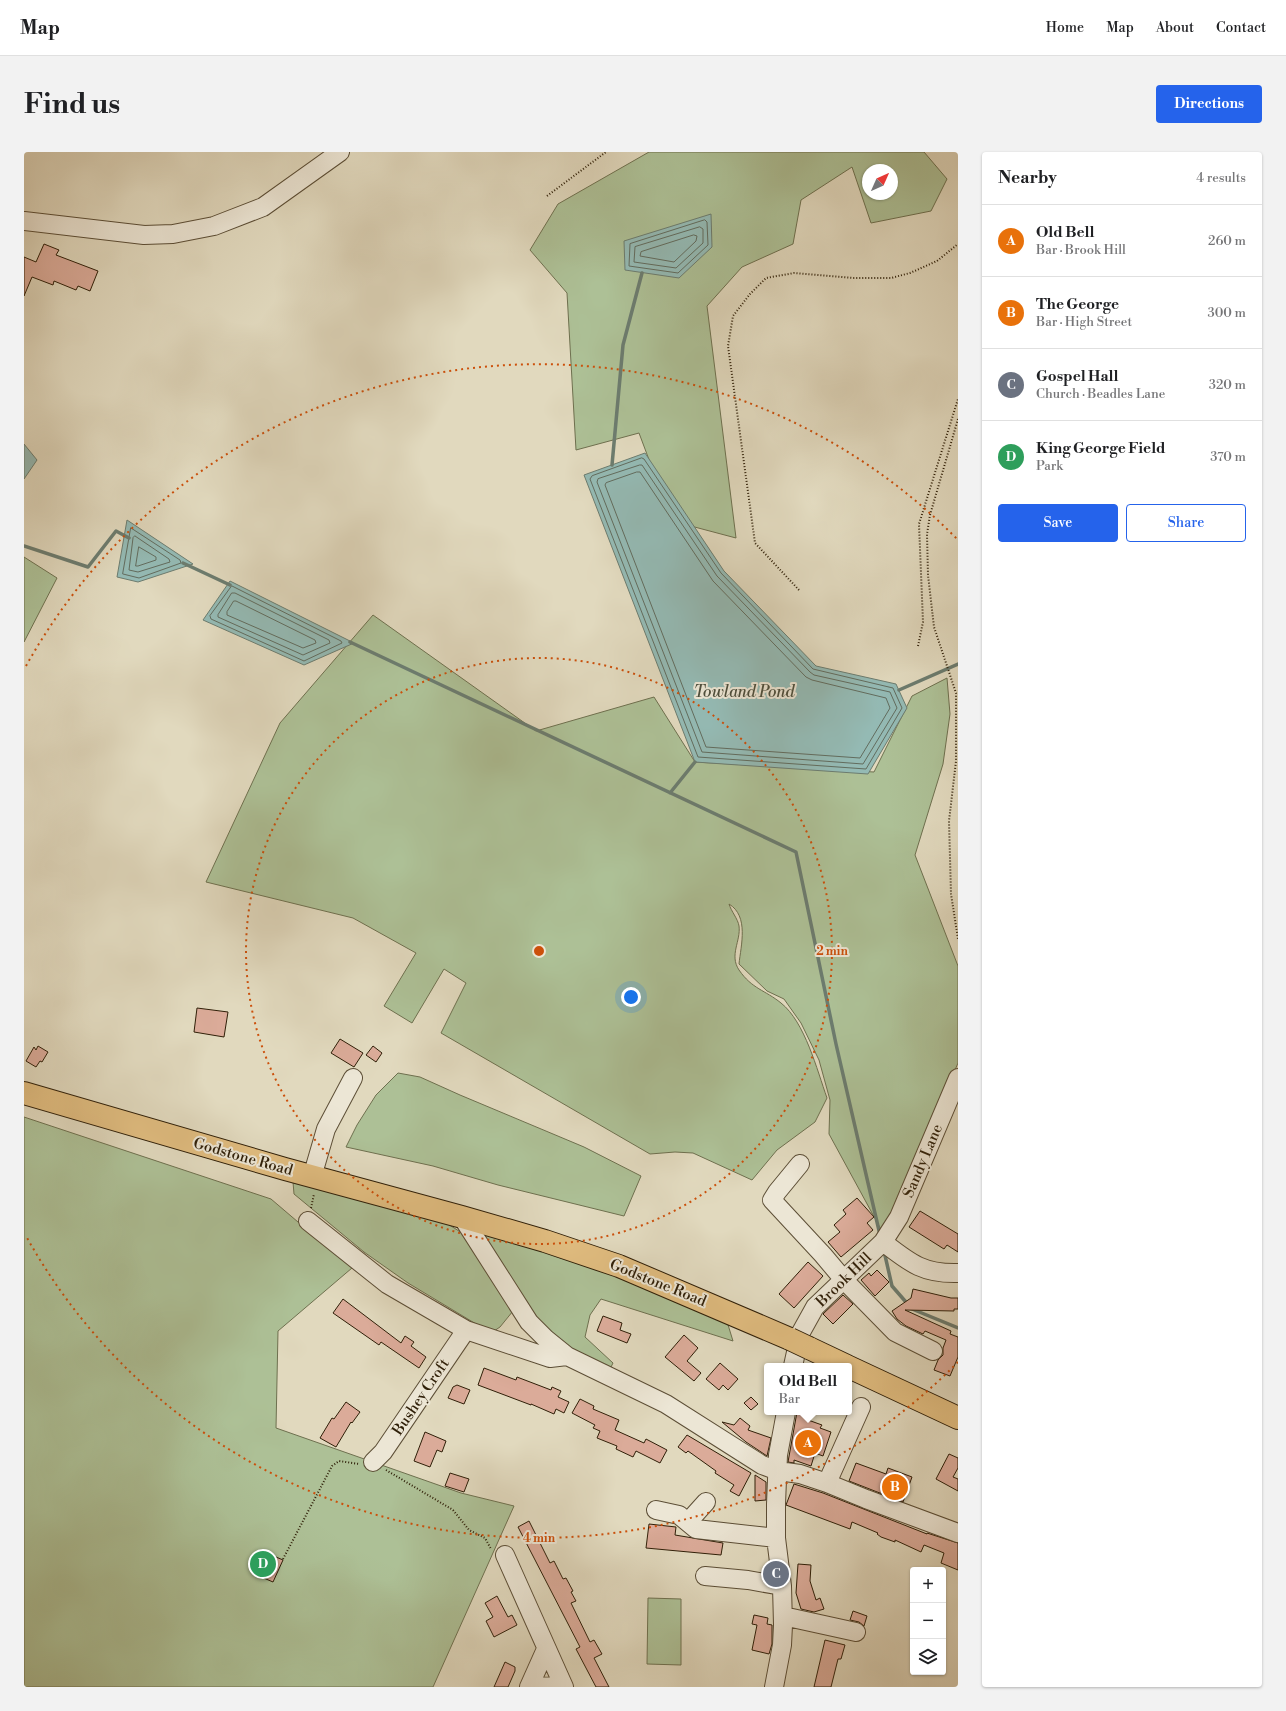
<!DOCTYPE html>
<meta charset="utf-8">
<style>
body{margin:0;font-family:"Libre Bodoni",serif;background:#f2f2f2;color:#202124}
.controls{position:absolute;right:12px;bottom:12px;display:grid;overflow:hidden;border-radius:4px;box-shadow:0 1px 3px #0004}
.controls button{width:36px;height:36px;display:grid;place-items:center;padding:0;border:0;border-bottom:1px solid #e0e0e0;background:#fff;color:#202124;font:20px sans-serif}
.compass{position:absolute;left:838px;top:12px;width:36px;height:36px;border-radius:50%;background:#fff;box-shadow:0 1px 3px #0004;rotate:45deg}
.you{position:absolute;left:607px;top:845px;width:14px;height:14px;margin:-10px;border:3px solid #fff;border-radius:50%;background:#1a73e8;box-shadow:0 0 0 6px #1a73e833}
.badge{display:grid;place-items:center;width:26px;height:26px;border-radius:50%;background:#2563eb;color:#fff;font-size:13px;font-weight:700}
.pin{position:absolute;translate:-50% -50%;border:2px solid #fff;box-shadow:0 1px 4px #0006}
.popup{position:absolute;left:740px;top:1211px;width:88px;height:52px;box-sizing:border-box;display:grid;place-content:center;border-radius:4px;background:#fff;filter:drop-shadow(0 1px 3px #0005);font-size:13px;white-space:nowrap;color:#757577}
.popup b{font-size:15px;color:#202124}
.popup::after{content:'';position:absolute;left:50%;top:100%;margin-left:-8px;border:8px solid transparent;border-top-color:#fff}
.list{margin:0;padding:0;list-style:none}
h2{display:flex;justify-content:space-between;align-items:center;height:52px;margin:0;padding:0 16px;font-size:17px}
h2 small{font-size:13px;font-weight:400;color:#757577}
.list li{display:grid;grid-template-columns:26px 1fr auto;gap:12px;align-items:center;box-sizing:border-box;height:72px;padding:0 16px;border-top:1px solid #e0e0e0}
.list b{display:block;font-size:15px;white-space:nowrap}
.list p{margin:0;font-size:13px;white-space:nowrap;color:#757577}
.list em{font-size:13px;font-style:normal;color:#757577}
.actions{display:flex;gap:8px;padding:12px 16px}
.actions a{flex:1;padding:9px 0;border:1px solid #2563eb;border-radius:4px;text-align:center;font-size:14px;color:#2563eb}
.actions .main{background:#2563eb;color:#fff}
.icon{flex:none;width:22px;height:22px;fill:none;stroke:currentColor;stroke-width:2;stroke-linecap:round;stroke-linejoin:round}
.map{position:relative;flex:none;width:934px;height:1535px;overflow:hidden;border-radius:4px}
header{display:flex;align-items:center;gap:24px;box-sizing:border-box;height:56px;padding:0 20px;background:#fff;border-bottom:1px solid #e0e0e0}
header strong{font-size:19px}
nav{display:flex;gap:22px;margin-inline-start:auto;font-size:14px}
.intro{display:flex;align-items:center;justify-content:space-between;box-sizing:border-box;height:96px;padding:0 24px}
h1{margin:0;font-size:28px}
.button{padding:10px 18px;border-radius:4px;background:#2563eb;color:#fff;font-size:14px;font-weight:700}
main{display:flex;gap:24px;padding:0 24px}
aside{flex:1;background:#fff;border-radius:4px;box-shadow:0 1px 3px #0004}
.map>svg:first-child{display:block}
.green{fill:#adc096;stroke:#6e704f;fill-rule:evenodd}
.water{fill:#94bab4;stroke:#6c7c6f}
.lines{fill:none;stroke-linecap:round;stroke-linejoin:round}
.shore{stroke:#626c5e;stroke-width:1}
.stream{stroke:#6c7c6f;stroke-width:3.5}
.building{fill:#dbab99;stroke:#2f1f08}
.minor-casing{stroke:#5c4e36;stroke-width:20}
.major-casing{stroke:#2f1f08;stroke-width:24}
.path{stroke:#2f1f08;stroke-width:2;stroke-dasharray:1 2;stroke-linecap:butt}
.minor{stroke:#ece6d5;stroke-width:18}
.major{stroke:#e0bc7f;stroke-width:22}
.major-bridge-casing{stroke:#2f1f08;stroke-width:24;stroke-linecap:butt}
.major-bridge{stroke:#e0bc7f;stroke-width:22}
.ring{fill:none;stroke:#cc500b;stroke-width:2;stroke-dasharray:2 4}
.labels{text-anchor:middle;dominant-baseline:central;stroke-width:4;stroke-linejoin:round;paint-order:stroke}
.street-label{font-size:15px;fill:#2f1f08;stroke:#ece6d5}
.water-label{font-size:16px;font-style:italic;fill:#4d4e3c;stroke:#ece6d5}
.centre{fill:#cc500b;stroke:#ece6d5;stroke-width:2}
.ring-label{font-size:12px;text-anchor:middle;font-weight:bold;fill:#cc500b;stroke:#ece6d5;stroke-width:4;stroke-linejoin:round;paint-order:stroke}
</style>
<header>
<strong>Map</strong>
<nav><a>Home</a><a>Map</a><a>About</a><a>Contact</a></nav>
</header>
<div class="intro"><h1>Find us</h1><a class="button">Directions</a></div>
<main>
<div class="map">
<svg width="934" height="1535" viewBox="0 0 934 1535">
<rect width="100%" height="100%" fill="#e1d9be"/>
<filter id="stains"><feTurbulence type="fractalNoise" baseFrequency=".005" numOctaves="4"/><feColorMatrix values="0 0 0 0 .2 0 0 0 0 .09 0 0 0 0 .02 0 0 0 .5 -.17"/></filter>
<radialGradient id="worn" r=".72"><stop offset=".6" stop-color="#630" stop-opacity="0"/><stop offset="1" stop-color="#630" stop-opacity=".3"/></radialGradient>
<path class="green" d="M625,0h275l23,27 -16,32 -60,12 -19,-56 -51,33 -8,44 -51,23 -35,39 29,232 -64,-17 -33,-88 -63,17 -9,-157 -37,-43 28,-46zM844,18h24v24h-24z
M0,405l33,21 -33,64z
M349,463l163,116 118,-34 41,65 179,10 38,-76 35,-18 3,36 -7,50 -28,91 43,111v97l-74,172 -55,-101 1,-34 -11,-40 -18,-37 -17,-24 -17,-8 -28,-27c2,-19 10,-48 -10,-60 2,7 9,15 10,22 2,15 -10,29 0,44 13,19 26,20 42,33 24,19 36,67 46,95l-12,24 -38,28 -25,30 -59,-27 -18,-1 -25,2 -209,-121 25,-50 -22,-14 -32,54 -28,-17 32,-53 -63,-35 -147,-36 74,-159z
M374,921l22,4 40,18 124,52 57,29 -17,40 -126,-31 -65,-19 -87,-19 11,-22 19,-30z
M0,965l247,82 81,69 -74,63 -2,97 185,65 53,13 -81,181h-409z
M269,1030l147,37 22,14 51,78 -13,16 -9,6 -83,-50 -44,-31 -70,-58z
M463,1081l152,50 86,32 8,26 -132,-42 -11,16 -5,22 28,26 -3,6c-15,-7 -33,-14 -46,-24 -36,-28 -56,-71 -79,-109z
M624,1446l33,1v66l-34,-1z"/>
<path class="water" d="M687,62l1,33 -33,31 -54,-8 -1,-29z
M0,292l13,16 -13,19z
M621,301l79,118 92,95 80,18 11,24 -39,66 -173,-12 -111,-287z
M103,368l66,44 -55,18 -21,-5z
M206,429l124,62 -50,22 -101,-45z"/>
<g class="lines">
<path class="shore" d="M681,68l2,2 1,23 -30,28 -49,-7 1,-22z
M676,75l3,2v14l-27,25 -42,-6 1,-15z
M670,83l3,1 -1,5 -22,21 -34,-6 1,-4z
M618,306l2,1 77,114 92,96 80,19 9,20 -36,61 -168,-12 -108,-278 2,-3z
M616,313h2l75,111 93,96 4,3 76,17 7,16 -34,56 -161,-12 -105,-270 1,-3z
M613,320h3l73,109 93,96 6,3 74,18 4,10 -30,50 -154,-11 -101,-262 1,-2z
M107,376l49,32 1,3 -42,15 -16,-4z
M111,384l34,23 1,3 -32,10 -9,-2 4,-32z
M115,395l17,10v3l-18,6h-2z
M208,434l109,55 1,2 -38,18 -93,-42 -1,-3z
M208,441h3l94,47 1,3 -27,12 -85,-38v-2z
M210,449h2l79,39 1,3 -13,5 -76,-33v-3z"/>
<path class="stream" d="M588,313l11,-120 19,-72
M0,394l64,21 28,-36 13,7
M159,411l47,22
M326,490l446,210 40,192 44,191
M875,538l59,-26
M646,641l25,-31
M860,1099l8,35 20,23 46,19"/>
</g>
<path class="building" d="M20,92l15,6 -3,5 42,16 -8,20 -12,-5 -2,4 -22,-9 -1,4 -21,-8 -8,19v-39l12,5z
M173,856l31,4 -4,25 -30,-5z
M316,887l23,14 -9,14 -23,-14z
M14,894l10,6 -6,10 -2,-1 -4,6 -10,-6 8,-14 2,3z
M349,894l9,7 -6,9 -10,-7z
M833,1046l17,19 -7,6 6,7 -32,27 -13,-15 12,-10 -6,-7 12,-11 -3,-4z
M896,1059l38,23v18l-11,-7 -3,4 -35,-22z
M784,1110l15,14 -29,32 -15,-14z
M853,1118l12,12 -14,14 -14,-16 8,-7 2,3z
M889,1137l38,9h7v11h-4v2l-49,-1 46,21 -1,3 8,3v20l-8,19 -16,-6 4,-10 5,-5v-7l3,-8 -21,-9 -2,3 -17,-8 -9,-7 -5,-8 19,-13z
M819,1143l10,9 -20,20 -10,-10z
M319,1147l58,44 4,-7 9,6 -3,4 15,11 -7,11 -38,-26 -2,3 -46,-32z
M579,1164l19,7 -2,7 11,4 -4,9 -30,-12z
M660,1183l14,13 -11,13 14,12 -7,8 -29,-24z
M696,1211l18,16 -10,11 -5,-5 -4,5 -13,-11z
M460,1216l32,12 1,-3 34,13 1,-3 9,4 -3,6 11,5 -5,11 -8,-4 -2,5 -23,-10v1l-53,-20z
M433,1233l13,5 -6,14 -16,-6 5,-11z
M727,1245l7,7 -7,6 -7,-7z
M556,1247l14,7 -1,3 26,11 -4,10 29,13 2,-4 21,11 -7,13 -24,-12 -3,6 -17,-8 1,-3 -20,-8 3,-7 -7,-3 2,-3 -23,-12z
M322,1250l14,10 -8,11 -1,-1 -15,25 -16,-9 12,-20 2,1z
M773,1260h14l-3,8 14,5 -2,3 11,4 -8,24 -8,-3 -4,13 -17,-6v3l-6,-1z
M716,1266l10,8 -2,4 23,8 -4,18 -21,-14 -24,-20 12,3z
M401,1280l21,9 -4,11 -5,-2 -7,17 -16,-6z
M663,1283l64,38 -12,23 -9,-5 4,-6 -19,-12 1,-2 -28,-20 -2,2 -8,-6z
M925,1302l9,4v10l-5,9 5,2v12l-22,-12z
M832,1311l30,11 2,-6 24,9 -9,25 -54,-21z
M426,1321l19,6 -5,13 -19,-6z
M731,1323l11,7v18l-11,1z
M770,1332l29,9 104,41v-1l31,10v27l-17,-7 3,-10 -20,-8 -3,7 -26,-12v2l-14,-5 -4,-3 1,-1 -26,-11 -2,7 -64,-24z
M505,1369l21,42 4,-2 9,18 3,-1 7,13 -2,1 5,9 -5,2 19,39 4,-2 8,14 -8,4 15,29h-13l-20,-38 4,-2 -62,-120z
M625,1372l27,3 -1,8 48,8 -2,12 -75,-7z
M238,1399l21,9 -10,22 -21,-9z
M774,1412l13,1 -1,16 6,19 4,-2 4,11 -10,3 -13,-3 -5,-16z
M473,1444l11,21 4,-2 5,10 -23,12 -8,-16 7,-4 -8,-14z
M829,1459l14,5 -3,10 -5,-4 -9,-2z
M730,1463l14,3 -1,6 5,1v19l-3,10 -17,-4 5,-25 -5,-1z
M801,1488l20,5 -4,14h-3l-7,28h-17z
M481,1510l10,5v4l-7,16h-14z"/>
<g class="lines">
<defs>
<path id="minor" d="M0,69l120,14 29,-1 41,-8 49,-19 77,-55
M776,1012l-23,28 -5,8 51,55 21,25 51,52 38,19
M288,1025l14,-48 27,-51
M438,1065l67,105 17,17 21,17 99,48 96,61 16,6 22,3 27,9 39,16 92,34
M284,1069l79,63 79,46 84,28 17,-2
M859,1090c27,21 40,32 75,31
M769,1214l7,-32 15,-27 68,-65 16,-25 59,-139
M349,1310l10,-10 83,-122
M803,1331l34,-76
M632,1358l23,5 17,14 80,9
M664,1370l18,-20
M481,1403l59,132
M681,1424l43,4 34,6
M759,1464l73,16
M505,1535l17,-38
M505,1535l34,-1
M750,1535l8,-42 1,-20 -1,-39 -6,-48v-34l2,-49 8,-43"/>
<path id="major" d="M0,941l261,76 177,48 83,24 74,25 171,73
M785,1196l38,18
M825,1215l109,51"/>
</defs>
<use href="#minor" class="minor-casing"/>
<use href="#major" class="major-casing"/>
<path class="path" d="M523,44l59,-44
M934,267l-28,96 -3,19 1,41 6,52 22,66v68l-7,60 2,73 7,45
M775,438l-44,-47 -27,-197 5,-30 17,-22 16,-16 28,-5 59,5h38l19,-5 27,-12 21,-17
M894,494l5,-24 -4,-98 39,-125
M287,1056l3,-14
M362,1318l67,40 16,20 16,8 6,11
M259,1407l49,-93 7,-5 20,3"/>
<use href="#minor" class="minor"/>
<use href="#major" class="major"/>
<defs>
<path id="major-bridge" d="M766,1187l19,9"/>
</defs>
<use href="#major-bridge" class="major-bridge-casing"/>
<use href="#major-bridge" class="major-bridge"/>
</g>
<g class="ring">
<circle cx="515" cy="799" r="293"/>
<path d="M934 1210A587 587 0 0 1 2 1084M2 514A587 587 0 0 1 934 388"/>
</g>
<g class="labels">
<g class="street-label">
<text transform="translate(219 1005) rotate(16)">Godstone Road</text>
<text transform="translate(899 1009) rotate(-67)">Sandy Lane</text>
<text transform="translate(820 1128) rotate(-44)">Brook Hill</text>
<text transform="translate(634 1131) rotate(22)">Godstone Road</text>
<text transform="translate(397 1245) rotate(-56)">Bushey Croft</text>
</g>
<g class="water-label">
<text x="720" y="540">Towland Pond</text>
</g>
</g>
<circle cx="515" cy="799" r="6" class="centre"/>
<g class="ring-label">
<text x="808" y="803">2 min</text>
<text x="515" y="1390">4 min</text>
</g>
<rect width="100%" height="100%" filter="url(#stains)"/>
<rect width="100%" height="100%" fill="url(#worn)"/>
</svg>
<div class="controls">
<button>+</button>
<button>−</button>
<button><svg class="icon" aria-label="layers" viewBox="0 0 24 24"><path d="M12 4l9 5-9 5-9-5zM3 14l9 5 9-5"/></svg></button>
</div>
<svg class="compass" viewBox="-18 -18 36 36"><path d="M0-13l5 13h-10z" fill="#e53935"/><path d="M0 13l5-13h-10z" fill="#757577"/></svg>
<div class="you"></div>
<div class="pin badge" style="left:784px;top:1291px;background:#e8710a">A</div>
<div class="popup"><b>Old Bell</b>Bar</div>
<div class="pin badge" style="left:871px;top:1335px;background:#e8710a">B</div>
<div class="pin badge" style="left:752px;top:1422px;background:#6b7280">C</div>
<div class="pin badge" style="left:239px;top:1412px;background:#2e9e5b">D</div>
</div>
<aside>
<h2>Nearby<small>4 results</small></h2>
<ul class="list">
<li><span class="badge" style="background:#e8710a">A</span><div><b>Old Bell</b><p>Bar · Brook Hill</p></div><em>260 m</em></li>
<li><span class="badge" style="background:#e8710a">B</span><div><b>The George</b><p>Bar · High Street</p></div><em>300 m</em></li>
<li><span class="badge" style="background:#6b7280">C</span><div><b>Gospel Hall</b><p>Church · Beadles Lane</p></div><em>320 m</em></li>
<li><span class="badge" style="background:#2e9e5b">D</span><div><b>King George Field</b><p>Park</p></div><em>370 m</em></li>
</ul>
<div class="actions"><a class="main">Save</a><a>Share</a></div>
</aside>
</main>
